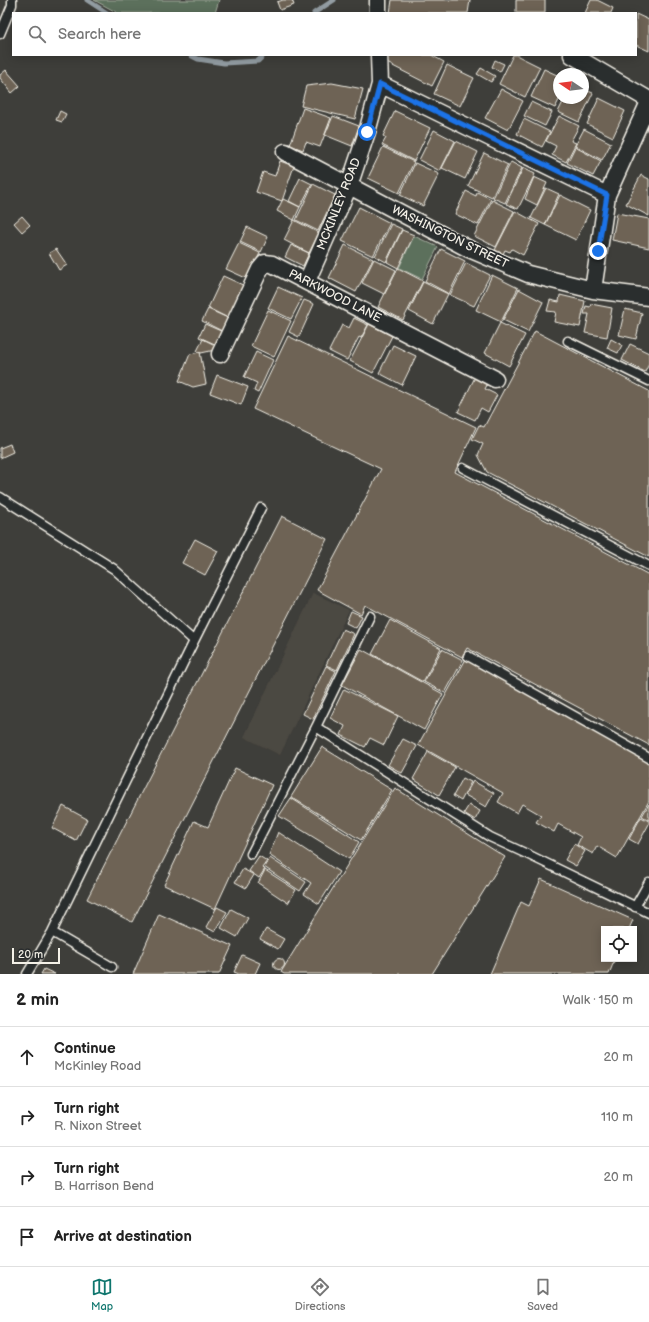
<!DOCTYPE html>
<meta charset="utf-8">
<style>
body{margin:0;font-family:"Balsamiq Sans",sans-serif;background:#f6f6f6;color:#222}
.controls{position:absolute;right:12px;bottom:12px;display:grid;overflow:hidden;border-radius:0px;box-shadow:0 2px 10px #0003}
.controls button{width:36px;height:36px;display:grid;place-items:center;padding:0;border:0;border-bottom:1px solid #e0e0e0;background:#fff;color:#222;font:20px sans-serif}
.compass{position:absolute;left:553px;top:68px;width:36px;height:36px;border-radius:50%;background:#fff;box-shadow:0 2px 10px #0003;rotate:283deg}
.scale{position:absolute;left:12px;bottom:10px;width:48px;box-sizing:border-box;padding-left:4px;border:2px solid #f4f1e8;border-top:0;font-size:11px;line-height:14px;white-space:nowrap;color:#f4f1e8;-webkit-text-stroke:3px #2a2d2e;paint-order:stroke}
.stop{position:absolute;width:12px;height:12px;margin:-9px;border:3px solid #1a73e8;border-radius:50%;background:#fff}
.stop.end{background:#1a73e8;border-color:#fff;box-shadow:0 1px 4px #0008}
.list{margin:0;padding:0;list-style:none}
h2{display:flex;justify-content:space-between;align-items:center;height:52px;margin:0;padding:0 16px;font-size:17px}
h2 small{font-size:13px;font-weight:400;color:#767676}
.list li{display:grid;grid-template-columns:26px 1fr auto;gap:12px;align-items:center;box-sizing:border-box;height:60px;padding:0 16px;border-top:1px solid #e0e0e0}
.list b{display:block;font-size:15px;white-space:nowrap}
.list p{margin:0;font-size:13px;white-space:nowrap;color:#767676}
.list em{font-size:13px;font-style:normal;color:#767676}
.icon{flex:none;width:22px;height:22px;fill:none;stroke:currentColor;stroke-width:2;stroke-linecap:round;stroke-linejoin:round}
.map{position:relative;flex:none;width:649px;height:974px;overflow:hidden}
.search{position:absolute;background:#fff;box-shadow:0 2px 10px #0003;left:12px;right:12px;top:12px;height:44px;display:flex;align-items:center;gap:10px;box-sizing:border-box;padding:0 14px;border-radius:0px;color:#767676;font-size:15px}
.sheet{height:292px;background:#fff}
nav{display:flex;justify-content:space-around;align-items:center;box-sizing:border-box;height:56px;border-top:1px solid #e0e0e0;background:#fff;font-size:11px;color:#767676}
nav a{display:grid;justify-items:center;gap:2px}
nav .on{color:#0f766e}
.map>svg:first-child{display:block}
.built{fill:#4c4942}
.green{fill:#5b705b;stroke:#a8b0a2}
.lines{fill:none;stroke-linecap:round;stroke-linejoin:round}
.stream{stroke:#939da3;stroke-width:5}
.building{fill:#6e6455;stroke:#f4f1e8}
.service-casing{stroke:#f4f1e8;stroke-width:11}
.minor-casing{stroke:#f4f1e8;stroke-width:19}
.service{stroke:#2a2d2e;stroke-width:8}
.minor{stroke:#2a2d2e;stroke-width:16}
.route{stroke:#1a73e8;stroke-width:5}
.labels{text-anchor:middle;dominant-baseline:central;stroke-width:3.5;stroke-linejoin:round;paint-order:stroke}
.street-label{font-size:12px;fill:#f4f1e8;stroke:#2a2d2e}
</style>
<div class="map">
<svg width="649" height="974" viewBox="0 0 649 974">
<rect width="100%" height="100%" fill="#3e3e3a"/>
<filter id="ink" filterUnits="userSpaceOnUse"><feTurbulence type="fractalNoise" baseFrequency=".025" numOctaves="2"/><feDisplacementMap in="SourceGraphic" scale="8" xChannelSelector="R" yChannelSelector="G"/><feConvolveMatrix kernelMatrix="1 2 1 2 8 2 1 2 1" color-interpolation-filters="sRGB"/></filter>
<g filter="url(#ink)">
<path class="built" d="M313,593l36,17 -69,145 -36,-18z"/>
<path class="green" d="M94,0h125l-4,13h-97z
M414,236l24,11 -16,32 -23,-11z"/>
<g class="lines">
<path class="stream" d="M87,0l20,13
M314,13l20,-13
M190,55l8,4 26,4 34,-2 6,-6"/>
</g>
<path class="building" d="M283,0h9l2,5 -14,5 -3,-8z
M392,0h78l-2,13h-78z
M516,0h29v13h-29z
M591,0h6l16,8 -2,5h-26z
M636,14l13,6v31l-13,-6z
M388,55h43l13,7 -12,24 -47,-24z
M513,55h3l24,12 -15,30 -26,-13z
M495,60l9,4 -4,8 -8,-5z
M447,65l27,13 -14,28 -26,-12z
M481,68l14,8 -4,6 -14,-8z
M544,69l15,7 1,22 -5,10 -24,-11z
M6,70l14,16 -8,7 -12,-15v-3z
M332,83l31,6 -8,30 -54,-13 5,-20z
M501,89l22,12 -15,29 -23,-12z
M583,89l10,4 -14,29 -21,-10 7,-14h18z
M599,98l26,13 -12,26 -26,-13z
M531,102l21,10 -7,14 -21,-10z
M303,108l28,10 -11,29 -14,-5 -3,8 -13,-5z
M60,111l6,3 -4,8 -6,-2z
M395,111l35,17 -16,33 -32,-16 4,-7 -3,-2z
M333,116l26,10 -7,20 -27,-11z
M559,116l20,10 -8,15 5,2 -10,19 -14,-7 4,-9 -10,-5z
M524,119l26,13 -8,15 -25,-13z
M584,129l27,14 -9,17 -27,-14z
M434,130l21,11 -15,30 -21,-11z
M456,141l22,11 -13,27 -23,-11z
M383,147l31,15 -15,31 -31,-15z
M575,147l26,14 -8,15 -26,-13z
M484,153l24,12 -16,32 -24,-11z
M280,161l14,5 -12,35 -26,-9 7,-20 12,4z
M511,162l11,6 -17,35 -12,-5z
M415,163l24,11 -16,32 -23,-11z
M523,168l12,6 -17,35 -12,-5z
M641,175l8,4v37l-23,-12z
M534,177l13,6 -10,22 -12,-6z
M300,178l12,6 -12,23 -11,-6z
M313,184l22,11 -17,36 -22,-11z
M546,188l13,6 -14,31 -14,-7z
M466,191l10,5 1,-4 14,7 -13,26 -23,-11z
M560,195l30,15 -14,30 -31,-15z
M283,199l17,8 -6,13 -17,-9z
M492,200l22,11 -18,36 -22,-11z
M359,207l31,16 -17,33 -31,-15z
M515,211l24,13 -16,31 -11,-6 -2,3 -5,-2 -2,4 -8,-4z
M617,213l32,6v29l-37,-8z
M22,216l8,9 -8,7 -8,-9z
M294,220l25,13 -10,20 -25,-13z
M391,224l11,5 -16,33 -11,-6z
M247,227l21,10 -7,15 -21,-10z
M402,230l12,5 -16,33 -11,-6z
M239,243l21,10 -12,26 -22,-10z
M291,245l18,8 -6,13 -18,-9z
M345,245l28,14 -17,33 -27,-14z
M56,249l11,16 -8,5 -10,-17z
M441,249l24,12 -16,33 -24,-13z
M374,259l22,11 -12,24 -22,-11z
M466,263l24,12 -16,31 -24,-11z
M398,268l25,13 -20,39 -25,-13z
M492,275l26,13 -17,34 -25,-12z
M223,276l22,10 -15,33 -22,-11z
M423,282l25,12 -15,30 -24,-13z
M278,287l24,11 -11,21 -23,-11z
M519,289l24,13 -15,30 -25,-12z
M560,295l25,6 -5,26 -26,-5 2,-10 -9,-1 3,-11 9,2z
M304,300l10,4 -15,33 -10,-5z
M591,304l21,4 -5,29 -22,-4 4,-19h-5l2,-8 4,1z
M208,309l22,10 -6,13 -22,-11z
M625,309l17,4 -6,26 -17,-4z
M268,310l23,11 -17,36 -23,-11z
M354,318l14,7 -7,13 -2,-1 -12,23 -18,-9 13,-26 7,3z
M500,323l25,12 -16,31 -24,-13z
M205,324l18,8 -6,13 -18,-8z
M369,324l23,12 -19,37 -23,-12z
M535,331l114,60v166l-162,-85 -9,-17 5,-11 -11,-5 7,-14 5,2z
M288,336l188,91 -21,45 194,103v170l-182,-97 -5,9 -97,-52 -4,9 -44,-24 64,-121 -128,-60z
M203,339l14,7 -2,4 -14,3 -4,-2z
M611,339l11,6 -4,8 -11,-5z
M630,344l19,9v11l-4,8 -23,-12z
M393,345l23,11 -14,29 -23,-12z
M200,352l6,32 -13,3 -14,-6 11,-27z
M256,352l17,8 -15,33 -4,-2 3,-8 -13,-6z
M217,375l31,12 -7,18 -31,-12z
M475,377l13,6 -3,6 12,6 -9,17 -7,-4 -6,12 -17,-8z
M10,444l3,8 -13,6v-10z
M282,516l45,23 -195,383 -45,-23z
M195,539l23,12 -13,24 -23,-12z
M351,611l11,5 -6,12 -10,-5z
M390,620l51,28 -18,34 -51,-28z
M343,629l11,5 -17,36 -11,-5z
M361,649l82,45 -19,36 -82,-45z
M442,649l21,11 -18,33 -21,-11z
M466,659l183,104v38l-32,57 -20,-12 -4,8 -16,-9 4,-8 -23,-13 -4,8 -18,-10 5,-7 -19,-11 -5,9 -19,-11 5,-9 -85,-48z
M326,666l10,5 -23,48 -10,-5z
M344,689l54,27 -14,29 -14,-7 -5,9 -24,-12 4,-9 -15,-8z
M403,739l14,7 -15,27 -14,-8z
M322,747l70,43 -31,50 -70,-43z
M428,752l27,15 -16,28 -26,-16z
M235,768l37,17 -57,124 -51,-24 30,-64 14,6z
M463,778l8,4 -10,19 -8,-5z
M473,781l21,12 -8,14 -21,-12z
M395,788l110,69 -73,117h-148l-3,-2z
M291,798l68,44 -10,17 -70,-43z
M649,804v16l-7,-4z
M469,805l11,6 -5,9 -11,-7z
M63,806l24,13 -11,22 -24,-13z
M641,817l8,4v3l-11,20 -9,-5z
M278,832l61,40 -20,32 -15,-10 7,-11 -42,-28z
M574,844l11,7 -9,15 -11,-6z
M259,856l8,5 -5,7 3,1 -6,9 -10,-7z
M270,858l36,24 -6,9 -36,-24z
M243,869l11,6 -8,13 -11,-6z
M265,870l31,20 -8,13 -30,-20z
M541,879l92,41 -4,9h-25v30h11l-6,15h-119l31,-72 8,4z
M217,907l10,5 -12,20 -9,-5z
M231,909l17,9 -11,19 -16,-9z
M159,914l73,32 -13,28h-86z
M266,929l18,10 -6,10 -18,-10z
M242,955l18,8 -5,11h-16l-5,-2z
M273.5 964a5.5 5.5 0 1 1 11 0a5.5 5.5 0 1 1-11 0Z
M44,969l11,5h-14z"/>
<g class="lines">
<defs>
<path id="service" d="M0,34l12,-29v-5
M568,341l81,40
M463,468l186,98
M0,497l114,72 80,72
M468,656l181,102
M316,727l174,110 39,18 120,58
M251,854l65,-127 54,-111
M635,907l14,-25
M52,932l60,35
M27,974l25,-42 142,-291 67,-133"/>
<path id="minor" d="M378,0v13
M572,55l77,45
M380,84l227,111
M285,152l184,97 59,25 65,16 56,7
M307,281l42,-95 18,-54 13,-48 -1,-29
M593,290l14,-95 42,-93
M220,354l40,-85 5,-6 7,1 223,115"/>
</defs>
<use href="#service" class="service-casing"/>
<use href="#minor" class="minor-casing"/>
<use href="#service" class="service"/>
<use href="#minor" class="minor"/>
</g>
</g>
<g class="lines" filter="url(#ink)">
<path class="route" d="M367,132l13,-48 227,111 -9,56"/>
</g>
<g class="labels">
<g class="street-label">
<text transform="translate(339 204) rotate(-68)">MCKINLEY ROAD</text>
<text transform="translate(450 237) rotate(26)">WASHINGTON STREET</text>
<text transform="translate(335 296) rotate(27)">PARKWOOD LANE</text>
</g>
</g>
</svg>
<div class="controls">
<button><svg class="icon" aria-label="locate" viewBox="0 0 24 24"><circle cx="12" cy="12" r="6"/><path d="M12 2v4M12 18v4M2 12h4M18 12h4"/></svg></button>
</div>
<svg class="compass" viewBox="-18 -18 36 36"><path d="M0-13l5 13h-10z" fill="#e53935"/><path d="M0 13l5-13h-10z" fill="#767676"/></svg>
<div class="scale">20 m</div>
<div class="stop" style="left:367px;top:132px"></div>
<div class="stop end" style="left:598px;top:251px"></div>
<div class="search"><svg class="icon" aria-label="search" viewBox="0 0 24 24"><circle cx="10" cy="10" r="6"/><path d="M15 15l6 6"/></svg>Search here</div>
</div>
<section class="sheet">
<h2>2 min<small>Walk · 150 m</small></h2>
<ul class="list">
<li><svg class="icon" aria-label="ahead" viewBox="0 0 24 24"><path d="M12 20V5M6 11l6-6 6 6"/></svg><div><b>Continue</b><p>McKinley Road</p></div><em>20 m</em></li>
<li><svg class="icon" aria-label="right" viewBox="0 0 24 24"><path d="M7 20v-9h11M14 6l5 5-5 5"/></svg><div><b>Turn right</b><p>R. Nixon Street</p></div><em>110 m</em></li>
<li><svg class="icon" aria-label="right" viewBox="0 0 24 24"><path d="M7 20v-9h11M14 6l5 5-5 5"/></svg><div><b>Turn right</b><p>B. Harrison Bend</p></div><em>20 m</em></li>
<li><svg class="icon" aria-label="arrive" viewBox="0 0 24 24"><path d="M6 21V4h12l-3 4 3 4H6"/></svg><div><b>Arrive at destination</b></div></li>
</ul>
</section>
<nav>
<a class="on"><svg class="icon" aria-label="map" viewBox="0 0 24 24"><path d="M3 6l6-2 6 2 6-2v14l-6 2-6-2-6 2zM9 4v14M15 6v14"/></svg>Map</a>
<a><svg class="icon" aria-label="directions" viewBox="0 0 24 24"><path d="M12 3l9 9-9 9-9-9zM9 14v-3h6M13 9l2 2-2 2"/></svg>Directions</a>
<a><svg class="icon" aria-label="saved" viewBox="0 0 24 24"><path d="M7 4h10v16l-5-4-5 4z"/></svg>Saved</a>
</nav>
